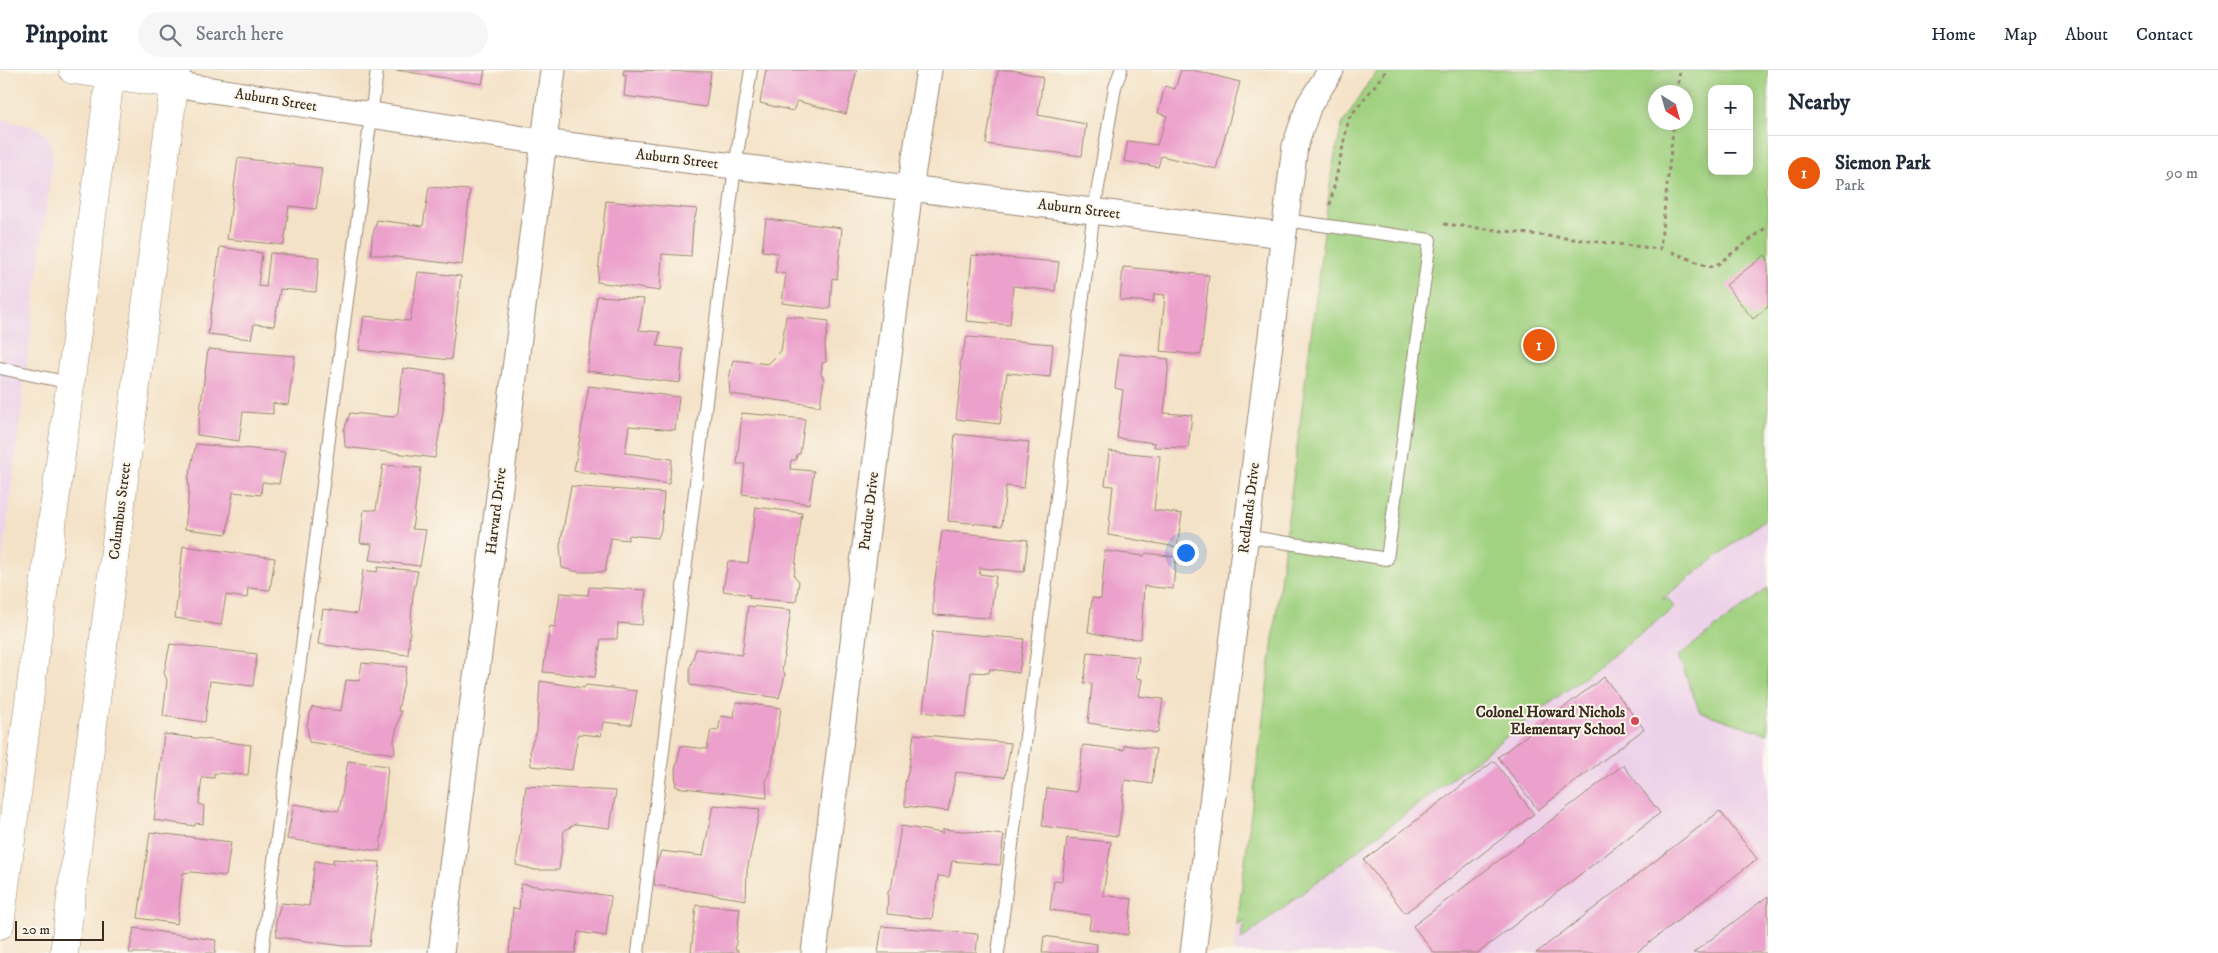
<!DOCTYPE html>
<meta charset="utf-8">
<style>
body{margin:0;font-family:"IM FELL DW Pica",serif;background:#f6f6f7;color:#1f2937}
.controls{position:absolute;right:15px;top:15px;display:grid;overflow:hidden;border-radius:10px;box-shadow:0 2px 12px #0003}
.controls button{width:45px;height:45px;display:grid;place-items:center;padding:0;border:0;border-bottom:1px solid #e0e1e3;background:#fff;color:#1f2937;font:25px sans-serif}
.compass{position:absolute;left:1648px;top:15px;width:45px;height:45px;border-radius:50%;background:#fff;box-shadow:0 2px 12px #0003;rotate:143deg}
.scale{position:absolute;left:15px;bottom:12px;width:89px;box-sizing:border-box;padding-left:5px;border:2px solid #3b2a1e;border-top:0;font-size:14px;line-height:18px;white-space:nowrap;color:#3b2a1e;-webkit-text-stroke:4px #fbf7ec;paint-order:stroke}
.you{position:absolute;left:1185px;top:482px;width:18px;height:18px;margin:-12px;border:4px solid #fff;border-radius:50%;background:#1a73e8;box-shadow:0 0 0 8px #1a73e833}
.badge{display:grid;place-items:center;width:32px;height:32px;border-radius:50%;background:#ea580c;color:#fff;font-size:16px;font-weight:700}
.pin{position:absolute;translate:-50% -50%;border:2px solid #fff;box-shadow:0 1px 5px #0006}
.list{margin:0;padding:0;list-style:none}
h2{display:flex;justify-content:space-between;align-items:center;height:65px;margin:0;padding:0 20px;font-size:21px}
h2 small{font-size:16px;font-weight:400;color:#747a83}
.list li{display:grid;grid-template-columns:32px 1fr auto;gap:15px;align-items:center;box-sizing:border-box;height:75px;padding:0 20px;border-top:1px solid #e0e1e3}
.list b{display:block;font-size:19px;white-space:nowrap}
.list p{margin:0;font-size:16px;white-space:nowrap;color:#747a83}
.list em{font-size:16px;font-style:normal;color:#747a83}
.icon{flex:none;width:28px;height:28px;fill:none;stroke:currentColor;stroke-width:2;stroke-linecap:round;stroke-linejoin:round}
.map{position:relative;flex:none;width:1768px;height:883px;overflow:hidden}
header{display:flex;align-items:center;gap:30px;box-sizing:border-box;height:70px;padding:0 25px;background:#fff;border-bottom:1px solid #e0e1e3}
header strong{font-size:24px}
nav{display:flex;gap:28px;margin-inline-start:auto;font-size:18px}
.search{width:350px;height:45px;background:#f6f6f7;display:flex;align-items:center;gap:12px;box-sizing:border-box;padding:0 18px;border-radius:28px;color:#747a83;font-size:19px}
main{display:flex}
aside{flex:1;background:#fff}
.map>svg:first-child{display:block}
.built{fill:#edd1e9}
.green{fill:#a1d281;stroke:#6e7e50;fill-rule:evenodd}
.building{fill:#eca0cc}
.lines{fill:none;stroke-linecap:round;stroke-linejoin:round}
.service-casing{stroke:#988672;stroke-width:14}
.minor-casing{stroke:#988672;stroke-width:27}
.secondary-casing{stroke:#988672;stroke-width:29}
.path{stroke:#988672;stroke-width:3;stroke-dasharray:4 4;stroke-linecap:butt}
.service{stroke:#fff;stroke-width:12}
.minor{stroke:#fff;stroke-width:25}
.secondary{stroke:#fff;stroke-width:28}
.poi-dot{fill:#d1495b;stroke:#fbf7ec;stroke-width:2}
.labels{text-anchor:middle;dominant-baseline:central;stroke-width:4;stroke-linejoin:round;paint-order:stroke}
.street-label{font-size:15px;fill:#3b2a1e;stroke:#fbf7ec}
.poi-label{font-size:15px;font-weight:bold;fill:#3b2a1e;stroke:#fbf7ec;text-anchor:end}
</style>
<header>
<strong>Pinpoint</strong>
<div class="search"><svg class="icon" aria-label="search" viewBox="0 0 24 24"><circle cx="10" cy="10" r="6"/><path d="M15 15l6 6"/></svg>Search here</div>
<nav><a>Home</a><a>Map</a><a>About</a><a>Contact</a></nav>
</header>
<main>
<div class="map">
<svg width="1768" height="883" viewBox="0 0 1768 883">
<rect width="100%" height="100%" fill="#fbf7ec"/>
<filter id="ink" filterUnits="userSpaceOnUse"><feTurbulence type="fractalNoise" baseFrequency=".02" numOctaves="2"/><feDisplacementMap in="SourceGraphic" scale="10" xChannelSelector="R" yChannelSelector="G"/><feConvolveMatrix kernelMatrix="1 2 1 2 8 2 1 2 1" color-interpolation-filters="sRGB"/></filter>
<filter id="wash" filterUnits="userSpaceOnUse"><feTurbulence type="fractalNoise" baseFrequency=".0096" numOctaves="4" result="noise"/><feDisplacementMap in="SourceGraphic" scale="20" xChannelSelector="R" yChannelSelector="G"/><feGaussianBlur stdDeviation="1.12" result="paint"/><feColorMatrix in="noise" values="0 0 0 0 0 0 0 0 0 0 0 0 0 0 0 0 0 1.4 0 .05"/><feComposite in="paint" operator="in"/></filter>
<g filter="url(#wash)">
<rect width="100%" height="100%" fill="#f4e2c7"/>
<path class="built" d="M0,49l34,8 8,4 7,7 4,17 -53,425z
M1768,447v436h-534l3,-28z"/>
<path class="green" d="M1379,0h389v447l-106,82 6,-1 6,10 -433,332 3,-20 -7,5 95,-756 10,-44 28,-45zM1712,19h37v82h-37zM1656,22h30v30h-30z
M1768,518v146l-68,-22 -22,-56z"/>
<g id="blocks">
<path class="building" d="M396,0h89l-3,14z
M624,0l87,2 -5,35 -82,-11 2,-21 -3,1z
M766,0h91l-11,44 -49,-13 -4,10 -33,-8z
M998,0h14l31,7 -5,38 48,9 -4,32 -96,-12z
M1181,0h12l47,12 -24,87 -55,-13 -3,11 -34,-6 4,-20 29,4 10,-29 -9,-3 7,-27 10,3z
M238,88l84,10 -6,41 -27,-3 -5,39 -57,-6z
M429,117l41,3 -8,75 -91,-11 1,-17 5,-17 46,6z
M606,131l91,8 -4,16 -2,31 -29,-2 -2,37 -63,-9z
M766,149l76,9 -5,51 -5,-1 -2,31 -48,-6 4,-29 -11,-2 3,-19 -16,-2z
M220,177l42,6 -4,33 8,1 4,-34 49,4 -3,35 -36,-3 -6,37 -20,-2 -3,15 -43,-5z
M972,185l87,7 -4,29 -42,-5 -3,39 -44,-4z
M1765,185l3,4v48l-15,12 -27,-34z
M1123,197l86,8 -8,80 -41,-4 5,-56 -11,-1 -1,8 -33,-2z
M418,202l43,4 -10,84 -92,-10 5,-34 46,5z
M597,226l47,3 -5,31 21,2 -3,14 26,3 -3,34 -93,-12z
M786,246l43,5 -4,21 1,20 -4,1 -1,11 3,5 -4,27 -90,-12 -1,-15 4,-19 35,4 13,-13z
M967,267l86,7 -3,33 -43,-4 -7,51 -44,-5 5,-40 -1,-17z
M208,279l87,7 -7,49 -15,-2v11l-30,-2 -4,29 -42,-6z
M1119,284l50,5 -5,54 28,2 -4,33 -34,-1 1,-4 -38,-5 6,-48 -8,-2z
M403,298l42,6 -2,38 -8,46 -90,-11 -1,-17 6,-17 44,4 4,-5z
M589,316l90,11 -4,33 -46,-4 -4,27 47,6 -3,25 -95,-13z
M742,343l63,6 -5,35h-3l-1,6h-5l-1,9 24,2 -5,33 -67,-10 3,-30h-8z
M955,364l74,8 -5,46 -18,-2 -4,40 -54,-5z
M196,374l89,8 -6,32 -17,-2 -1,13 -28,-3 -6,42 -42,-5 4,-40 -1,-10z
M1109,381l51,5 -6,54 28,4 -5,33 -69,-12 5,-49 -8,-1z
M383,395l38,3 -9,61 14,1 -6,36 -51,-6 3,-16 -12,-1 4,-33h12z
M571,416l93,7 -3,37 -3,8 -29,-3 -1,5 -17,-2 -6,34h-26l-17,-4 -2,-22z
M756,437l46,6 -8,63 5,5 -3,21 -47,-4 1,-3 -27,-4 5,-30 20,2z
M942,461l86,9 -4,32 -44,-4 -1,6 17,2 -6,42 -57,-3v-22z
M183,476l92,12 -5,32 -22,-2 -1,10 -21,-3 -5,30 -46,-7z
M1105,481l39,5 2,-3 30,4 -3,32 -29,-3 -3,53 -25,-1 -28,-6 4,-34 9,1z
M378,497l40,4 -5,24 -5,60 -90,-11 5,-35 34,5 6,-44 14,2z
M589,517l57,3 -4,35 -24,-2 -1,16h-16l-6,38 -52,-5 7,-46 5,1 5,-34 28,2z
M748,536l43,4 -9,61 3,2 -2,11 -4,14 -89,-13v-17l6,-19 46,6z
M933,561l91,8 -5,34 -29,-4 -1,4 -18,-1 -5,45 -43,-5z
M170,574l87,10 -4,32 -43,-5 -5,41 -42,-6 4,-36 -3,-7z
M1088,582l51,5 -3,21 6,1 -3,17 24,3 -5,34 -70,-10 4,-39 -8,-1z
M362,593l45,4 -9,44h3l-7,28 1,15 -86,-12 -2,-17 5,-18 29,4 5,-31 13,1z
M1604,607l40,52 -106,81 -40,-53z
M540,611l44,7 2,-3 51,6 -6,34 -28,-3 -2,14 -23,-2 -6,36 -41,-4 -1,-18 7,-17z
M736,632l45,6 -9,56 -6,17 1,17 -91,-11 -1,-17 6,-24 26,3 4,-19 7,1 3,-15 13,2z
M164,664l87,11 -3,30 -34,-2v5l-12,-1 -3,27 5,2 -1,18 -7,-1 -1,3 -41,-6z
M914,664l97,9 -6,34 -49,-5 -8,39 -43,-5v-23l4,-16z
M1083,675l41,5v-5l32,4 -4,35 -27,-4 -7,56 -76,-10 5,-38 30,4z
M348,691l40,5 -8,85 -93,-12 7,-35 45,7z
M1494,691l40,53 -129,99 -41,-53z
M1623,695l37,48 -182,140h-44l-21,-27z
M526,716l90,5 -6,37 -35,-4 -11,7 -5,39h-24l-19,-5z
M713,735l47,4 -13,62 -1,29 -92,-15v-15l7,-19 42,5z
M1720,741l37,48 -121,94h-100z
M901,756l42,7v-4l61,6 -4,30 -48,-4 -3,16 -11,-1 -6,43 -45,-5 1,-22 4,-8z
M150,762l81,10 -5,34 -34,-4 -9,1 -6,51 -39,-6z
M1067,768l44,4 -8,53 29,4 -4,36 -39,-6 2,-13 -2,-1 -39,-5 4,-30 8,1z
M333,789l47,3 -10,84h-26l-67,-9 -1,-15 5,-19 28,3 6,-45 18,3z
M521,814l90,12 -5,40 -28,-4 -3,21h-66l4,-45 6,1z
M1768,826v57h-75z
M696,835l44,3 -5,42h3v3h-47z
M882,856l96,8 -2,19h-98z
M134,858l82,12 -1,13h-86z
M1044,866l53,8 -1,9h-54z"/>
</g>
</g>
<g filter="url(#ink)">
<use href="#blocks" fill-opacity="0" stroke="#988672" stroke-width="1"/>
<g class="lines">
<defs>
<path id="service" d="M0,298l70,15
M1245,466l142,23 43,-319 -145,-20
M262,883l115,-883
M638,883l97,-787 16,-96
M998,883l96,-742 21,-124 6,-17"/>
<path id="minor" d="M174,14l369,58 740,93
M441,883l112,-883
M814,883l96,-765 19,-118
M1193,883l102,-807 14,-41 22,-35"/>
<path id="secondary" d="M73,0l101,14
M0,855l111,-855
M64,883l112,-883"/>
</defs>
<use href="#service" class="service-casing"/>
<use href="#minor" class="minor-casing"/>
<use href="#secondary" class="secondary-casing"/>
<path class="path" d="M1677,22l3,-22
M1330,135l19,-87 38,-48
M1444,154l216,25 14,-127
M1672,182l37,15 9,-3 50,-38"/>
<use href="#service" class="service"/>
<use href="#minor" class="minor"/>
<use href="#secondary" class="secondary"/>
</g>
</g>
<circle class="poi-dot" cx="1635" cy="651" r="5"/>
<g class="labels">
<g class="street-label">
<text transform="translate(276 30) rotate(9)">Auburn Street</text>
<text transform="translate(677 89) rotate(7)">Auburn Street</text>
<text transform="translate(1079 139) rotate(7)">Auburn Street</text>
<text transform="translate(1249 438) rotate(-83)">Redlands Drive</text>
<text transform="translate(120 441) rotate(-83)">Columbus Street</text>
<text transform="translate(496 441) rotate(-83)">Harvard Drive</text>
<text transform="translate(869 441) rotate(-83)">Purdue Drive</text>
</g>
<g class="poi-label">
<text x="1625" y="642">Colonel Howard Nichols<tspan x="1625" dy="17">Elementary School</tspan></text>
</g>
</g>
</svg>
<div class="controls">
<button>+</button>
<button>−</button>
</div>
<svg class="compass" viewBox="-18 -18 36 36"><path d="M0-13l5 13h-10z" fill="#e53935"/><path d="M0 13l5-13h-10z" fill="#747a83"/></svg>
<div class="scale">20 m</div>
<div class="you"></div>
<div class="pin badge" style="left:1539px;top:275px">1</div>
</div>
<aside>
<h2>Nearby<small></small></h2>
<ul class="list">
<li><span class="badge">1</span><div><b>Siemon Park</b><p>Park</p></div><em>90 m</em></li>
</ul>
</aside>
</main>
